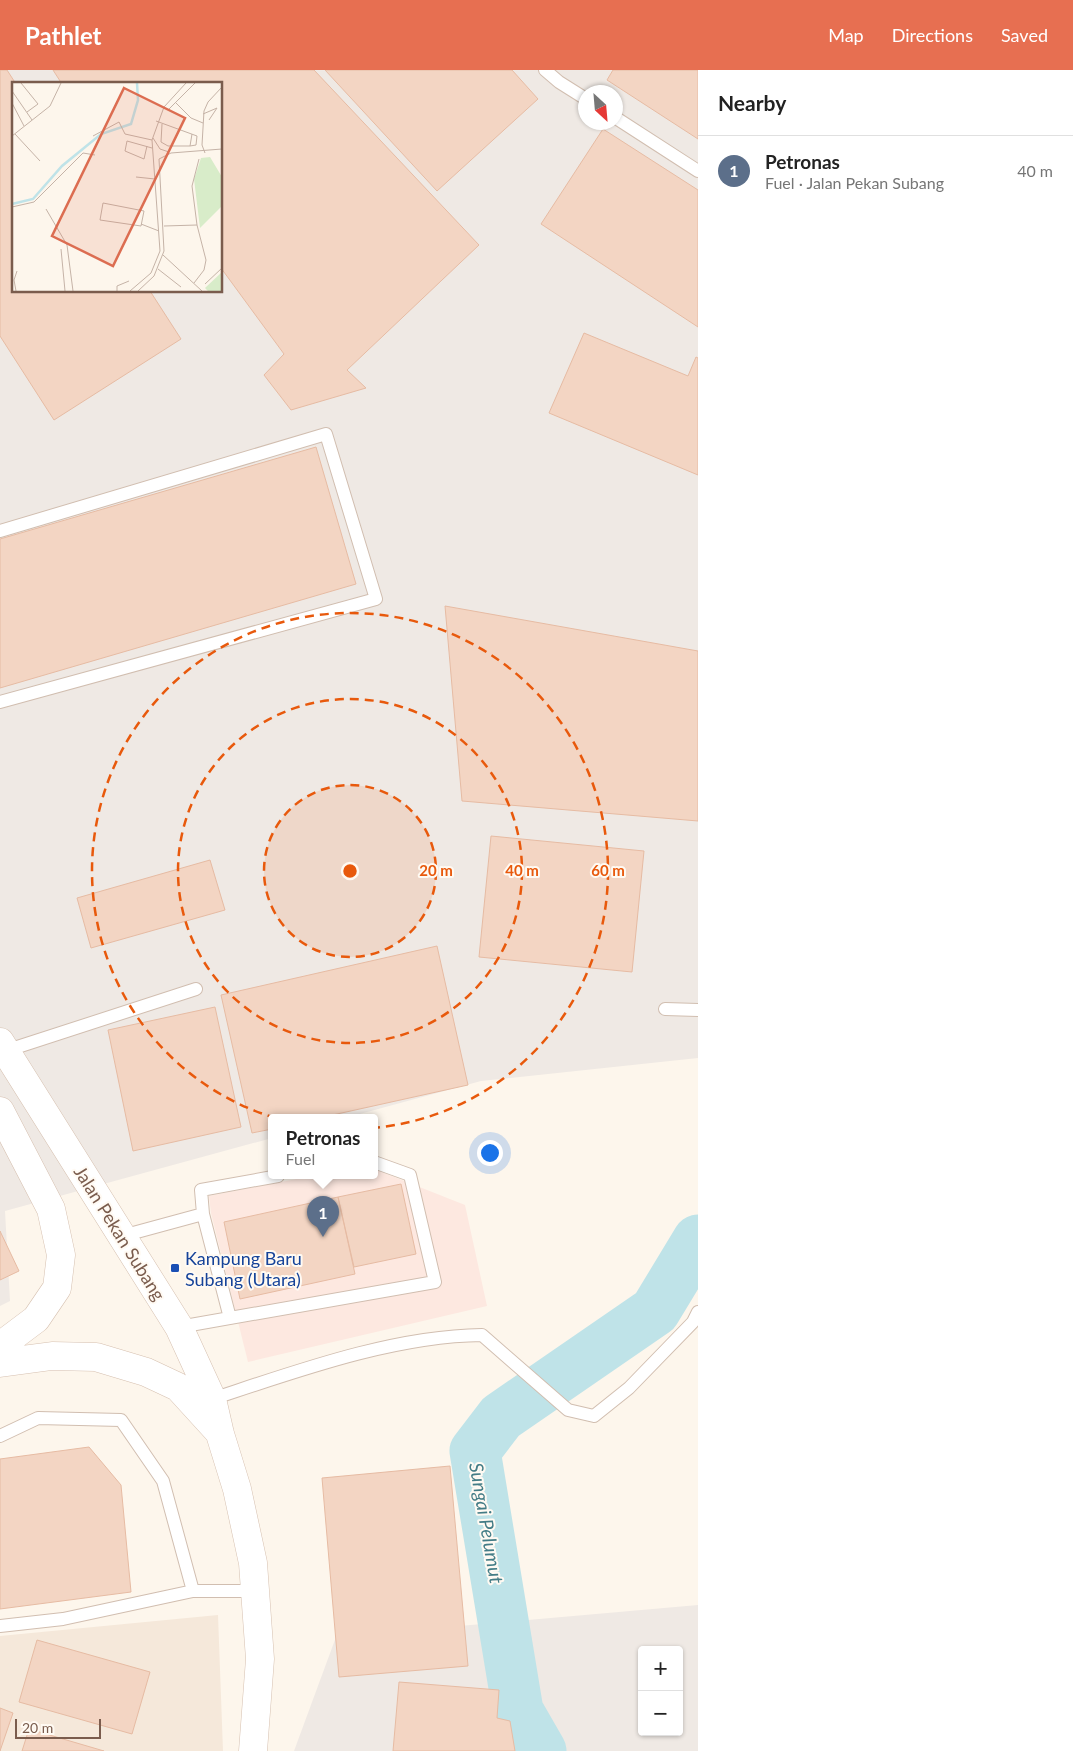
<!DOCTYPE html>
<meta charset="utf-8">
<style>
body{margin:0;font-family:Lato,sans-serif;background:#f2f2f2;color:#222}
.controls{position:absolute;right:15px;bottom:15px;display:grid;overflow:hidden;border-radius:5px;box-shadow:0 1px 4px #0004}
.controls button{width:45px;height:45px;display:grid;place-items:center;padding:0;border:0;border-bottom:1px solid #e0e0e0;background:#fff;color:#222;font:25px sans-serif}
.compass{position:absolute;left:578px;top:15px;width:45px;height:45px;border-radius:50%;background:#fff;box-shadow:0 1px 4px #0004;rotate:154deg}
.scale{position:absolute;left:15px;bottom:12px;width:86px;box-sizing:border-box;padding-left:5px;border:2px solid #7a5c4d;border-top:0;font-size:14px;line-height:18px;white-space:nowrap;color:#7a5c4d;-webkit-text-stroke:4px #fffaf3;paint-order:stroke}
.you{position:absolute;left:489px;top:1082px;width:18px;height:18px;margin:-12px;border:4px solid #fff;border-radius:50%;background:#1a73e8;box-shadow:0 0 0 8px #1a73e833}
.badge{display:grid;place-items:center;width:32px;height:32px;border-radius:50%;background:#e76f51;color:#fff;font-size:16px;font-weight:700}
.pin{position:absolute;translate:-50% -41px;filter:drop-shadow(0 1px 2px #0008)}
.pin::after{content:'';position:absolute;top:26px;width:18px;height:15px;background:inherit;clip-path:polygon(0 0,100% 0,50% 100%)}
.popup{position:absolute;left:268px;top:1044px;width:110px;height:65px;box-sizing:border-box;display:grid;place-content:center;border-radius:5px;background:#fff;filter:drop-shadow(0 1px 4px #0005);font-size:16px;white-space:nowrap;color:#767676}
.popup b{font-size:19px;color:#222}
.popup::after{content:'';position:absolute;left:50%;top:100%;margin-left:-10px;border:10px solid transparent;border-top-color:#fff}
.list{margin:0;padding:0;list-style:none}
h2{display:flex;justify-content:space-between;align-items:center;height:65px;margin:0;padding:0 20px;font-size:21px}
h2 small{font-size:16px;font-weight:400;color:#767676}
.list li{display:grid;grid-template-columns:32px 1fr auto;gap:15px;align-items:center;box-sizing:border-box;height:70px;padding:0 20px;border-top:1px solid #e0e0e0}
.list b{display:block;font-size:19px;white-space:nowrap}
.list p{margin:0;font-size:16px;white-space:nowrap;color:#767676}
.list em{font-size:16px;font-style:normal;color:#767676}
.map{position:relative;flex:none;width:698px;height:1681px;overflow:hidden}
header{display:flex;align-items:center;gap:30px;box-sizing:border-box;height:70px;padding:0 25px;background:#e76f51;color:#fff}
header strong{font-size:24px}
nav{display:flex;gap:28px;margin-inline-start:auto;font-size:18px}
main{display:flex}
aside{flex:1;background:#fff}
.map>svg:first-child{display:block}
.residential{fill:#f5e8da}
.commercial{fill:#fde8e0}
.industrial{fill:#efe9e4;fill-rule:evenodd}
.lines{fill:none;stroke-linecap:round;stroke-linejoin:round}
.river{stroke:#bfe3e8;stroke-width:51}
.building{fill:#f3d5c3;stroke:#e6bba3}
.service-casing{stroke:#d1beb0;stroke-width:14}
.secondary-casing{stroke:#d6c0b0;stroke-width:29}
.service{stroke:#fff;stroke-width:12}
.secondary{stroke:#fff;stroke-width:28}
.ring{fill:none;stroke:#e8590c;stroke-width:2.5;stroke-dasharray:9 6}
.transit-dot{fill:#1a4fb4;stroke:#fffaf3;stroke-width:2}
.labels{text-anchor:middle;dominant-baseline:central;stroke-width:4;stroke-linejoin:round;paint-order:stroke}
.street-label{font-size:18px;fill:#7a5c4d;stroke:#fffaf3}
.transit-label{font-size:18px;fill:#164399;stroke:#fffaf3;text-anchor:start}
.water-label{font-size:19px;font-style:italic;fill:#437c86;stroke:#fffaf3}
.inset-river{fill:none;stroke:#bfe3e8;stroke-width:2.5}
.inset-road{fill:none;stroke:#c5b3a7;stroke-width:1}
.view{fill:#dc6d51;fill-opacity:0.15;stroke:#dc6d51;stroke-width:2.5}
.inset-edge{fill:none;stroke:#7a5c4d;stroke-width:2.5}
.centre{fill:#e8590c;stroke:#fffaf3;stroke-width:2.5}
.ring-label{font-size:15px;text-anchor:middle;font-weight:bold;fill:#e8590c;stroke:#fffaf3;stroke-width:4;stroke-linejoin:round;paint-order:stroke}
</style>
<header>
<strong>Pathlet</strong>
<nav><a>Map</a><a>Directions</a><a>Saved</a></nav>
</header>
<main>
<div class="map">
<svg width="698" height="1681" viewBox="0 0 698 1681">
<rect width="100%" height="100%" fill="#fdf6ec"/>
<path class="residential" d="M218,1545l5,136h-223v-115z"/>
<path class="commercial" d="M374,1099l91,36 22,101 -239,56 -37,-149 -2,-17 103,-20h62z"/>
<path class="industrial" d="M0,0h698v988l-217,23 -136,37h-73v20l-267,73 5,90 -10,5zM14,14h207v207h-207zM586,22h30v30h-30z
M698,1535v146h-404l42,-114zM642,1580h37v82h-37z"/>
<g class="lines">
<path class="river" d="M541,1681l-23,-40 -43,-260 26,-34 154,-106 43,-71"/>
</g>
<path class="building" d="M0,0h7l9,14h-2v207h136l31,48 -127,81 -54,-84z
M53,0h261l165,175 -132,125 19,18 -75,22 -27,-35 20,-21 -63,-86v-184h-159z
M325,0h187l26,29 -101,92z
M613,0h85v69l-91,-59z
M603,59l95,61v137l-157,-103z
M584,263l104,43 8,-19 2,1v117l-149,-62z
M316,377l40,137 -356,104v-149z
M445,536l253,45v170l-236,-20z
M491,766l153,15 -12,121 -153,-15z
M210,790l15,50 -134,38 -14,-50z
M437,876l31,139 -149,33h-47v11l-20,4 -31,-138z
M215,937l26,120 -108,24 -25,-121z
M401,1114l15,70 -62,13 -16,-70z
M338,1127l17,77 -115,25 -16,-77z
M0,1161l19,40 -19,9z
M89,1377l32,38 10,107 -131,17v-150z
M450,1396l18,200 -129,11 -17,-199z
M37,1570l113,32 -18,62 -113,-32z
M399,1612l100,8 -2,28 13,3 5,30h-122z
M0,1638l13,5 -13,38z
M29,1659l75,22h-82z"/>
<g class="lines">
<defs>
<path id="service" d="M545,0l14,12 27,17
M616,48l82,53
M0,461l326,-97 50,165 -376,103
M665,939l33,1
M5,981l191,-62
M122,1166l81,-22
M230,1248l-27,-104 -2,-24 77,-14
M179,1257l256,-45 -25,-107 -36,-13
M212,1329c85,-28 181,-63 270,-64l86,75 26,6 35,-28 64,-66 5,-10
M0,1366l38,-18 83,2 42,61 30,110
M0,1556l63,-7 130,-28h62"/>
<path id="secondary" d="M0,972l179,285 33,72 8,35 17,55 16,74 7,96 -7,92
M0,1041l51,98 10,46 -4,33 -21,31 -36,27
M0,1293l52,-7 44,1 50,15 32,15 41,45"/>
</defs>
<use href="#service" class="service-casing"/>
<use href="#secondary" class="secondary-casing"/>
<use href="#service" class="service"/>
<use href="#secondary" class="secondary"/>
</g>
<circle cx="350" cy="801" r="86" fill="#e8590c" fill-opacity=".12"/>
<g class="ring">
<circle cx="350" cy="801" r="86"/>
<circle cx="350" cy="801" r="172"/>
<circle cx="350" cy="801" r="258"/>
</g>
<rect class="transit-dot" x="170" y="1193" width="10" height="10" rx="2.5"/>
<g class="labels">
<g class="street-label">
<text transform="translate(120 1163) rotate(58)">Jalan Pekan Subang</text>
</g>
<g class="transit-label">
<text x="185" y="1188">Kampung Baru<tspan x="185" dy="21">Subang (Utara)</tspan></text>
</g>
<g class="water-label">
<text transform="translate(487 1453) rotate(80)">Sungai Pelumut</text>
</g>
</g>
<g transform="translate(12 12)">
<rect width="210" height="210" fill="#fdf6ec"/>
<path d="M198,75l12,20v29l-22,22 -6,-49 7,-21zM210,190v19h-14l-3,-3z" fill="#d8ecc9"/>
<path class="inset-river" d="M0,122l21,-5 29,-33 39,-32 30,-10 7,-24 -1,-17"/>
<path class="inset-road" d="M9,1l17,21 -11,8M0,9l20,29M163,20l16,16 12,5M0,21l12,23M156,28l27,-27M191,32l14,-6 -8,12M144,39l41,15 -1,9 -6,1M150,42l-1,18 7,4h22l2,-12M3,52l25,27M0,54l38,-30 11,-23M81,54l26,-14 6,12 27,6M141,56l7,11 9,3M135,64l-3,13 -19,-8 2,-10 25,7M193,71l-3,-8 2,-34 4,-9 14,-15M124,95l19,2M91,121l41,8 -3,15 -41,-6zM0,125l22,-5 49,-49 12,2M34,127l21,36 6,46M129,142l18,7M152,144l33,-1M49,167l4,42M151,173l39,36M146,187l23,18M182,201l10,-13 2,-10 -9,-35 -5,-39 7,-27M193,202l17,-16M4,209l-2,-11 3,-9M105,209v-5l12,-5M118,209l21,-18 9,-22 -8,-111 12,-33 22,-24M126,209l16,-15 10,-25 -5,-92 12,-6 51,-4"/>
<path class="view" d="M112,6l61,30 -72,148 -61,-30z"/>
<rect width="210" height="210" class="inset-edge"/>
</g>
<circle cx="350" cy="801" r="8" class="centre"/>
<g class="ring-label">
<text x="436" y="806">20 m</text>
<text x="522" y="806">40 m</text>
<text x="608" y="806">60 m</text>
</g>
</svg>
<div class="controls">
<button>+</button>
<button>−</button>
</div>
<svg class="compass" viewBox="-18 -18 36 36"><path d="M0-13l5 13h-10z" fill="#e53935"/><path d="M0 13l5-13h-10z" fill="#767676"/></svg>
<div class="scale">20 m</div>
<div class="you"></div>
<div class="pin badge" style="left:323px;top:1167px;background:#5c6f8a">1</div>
<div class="popup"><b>Petronas</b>Fuel</div>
</div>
<aside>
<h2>Nearby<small></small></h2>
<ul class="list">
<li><span class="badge" style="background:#5c6f8a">1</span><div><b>Petronas</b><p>Fuel · Jalan Pekan Subang</p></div><em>40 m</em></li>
</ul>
</aside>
</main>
